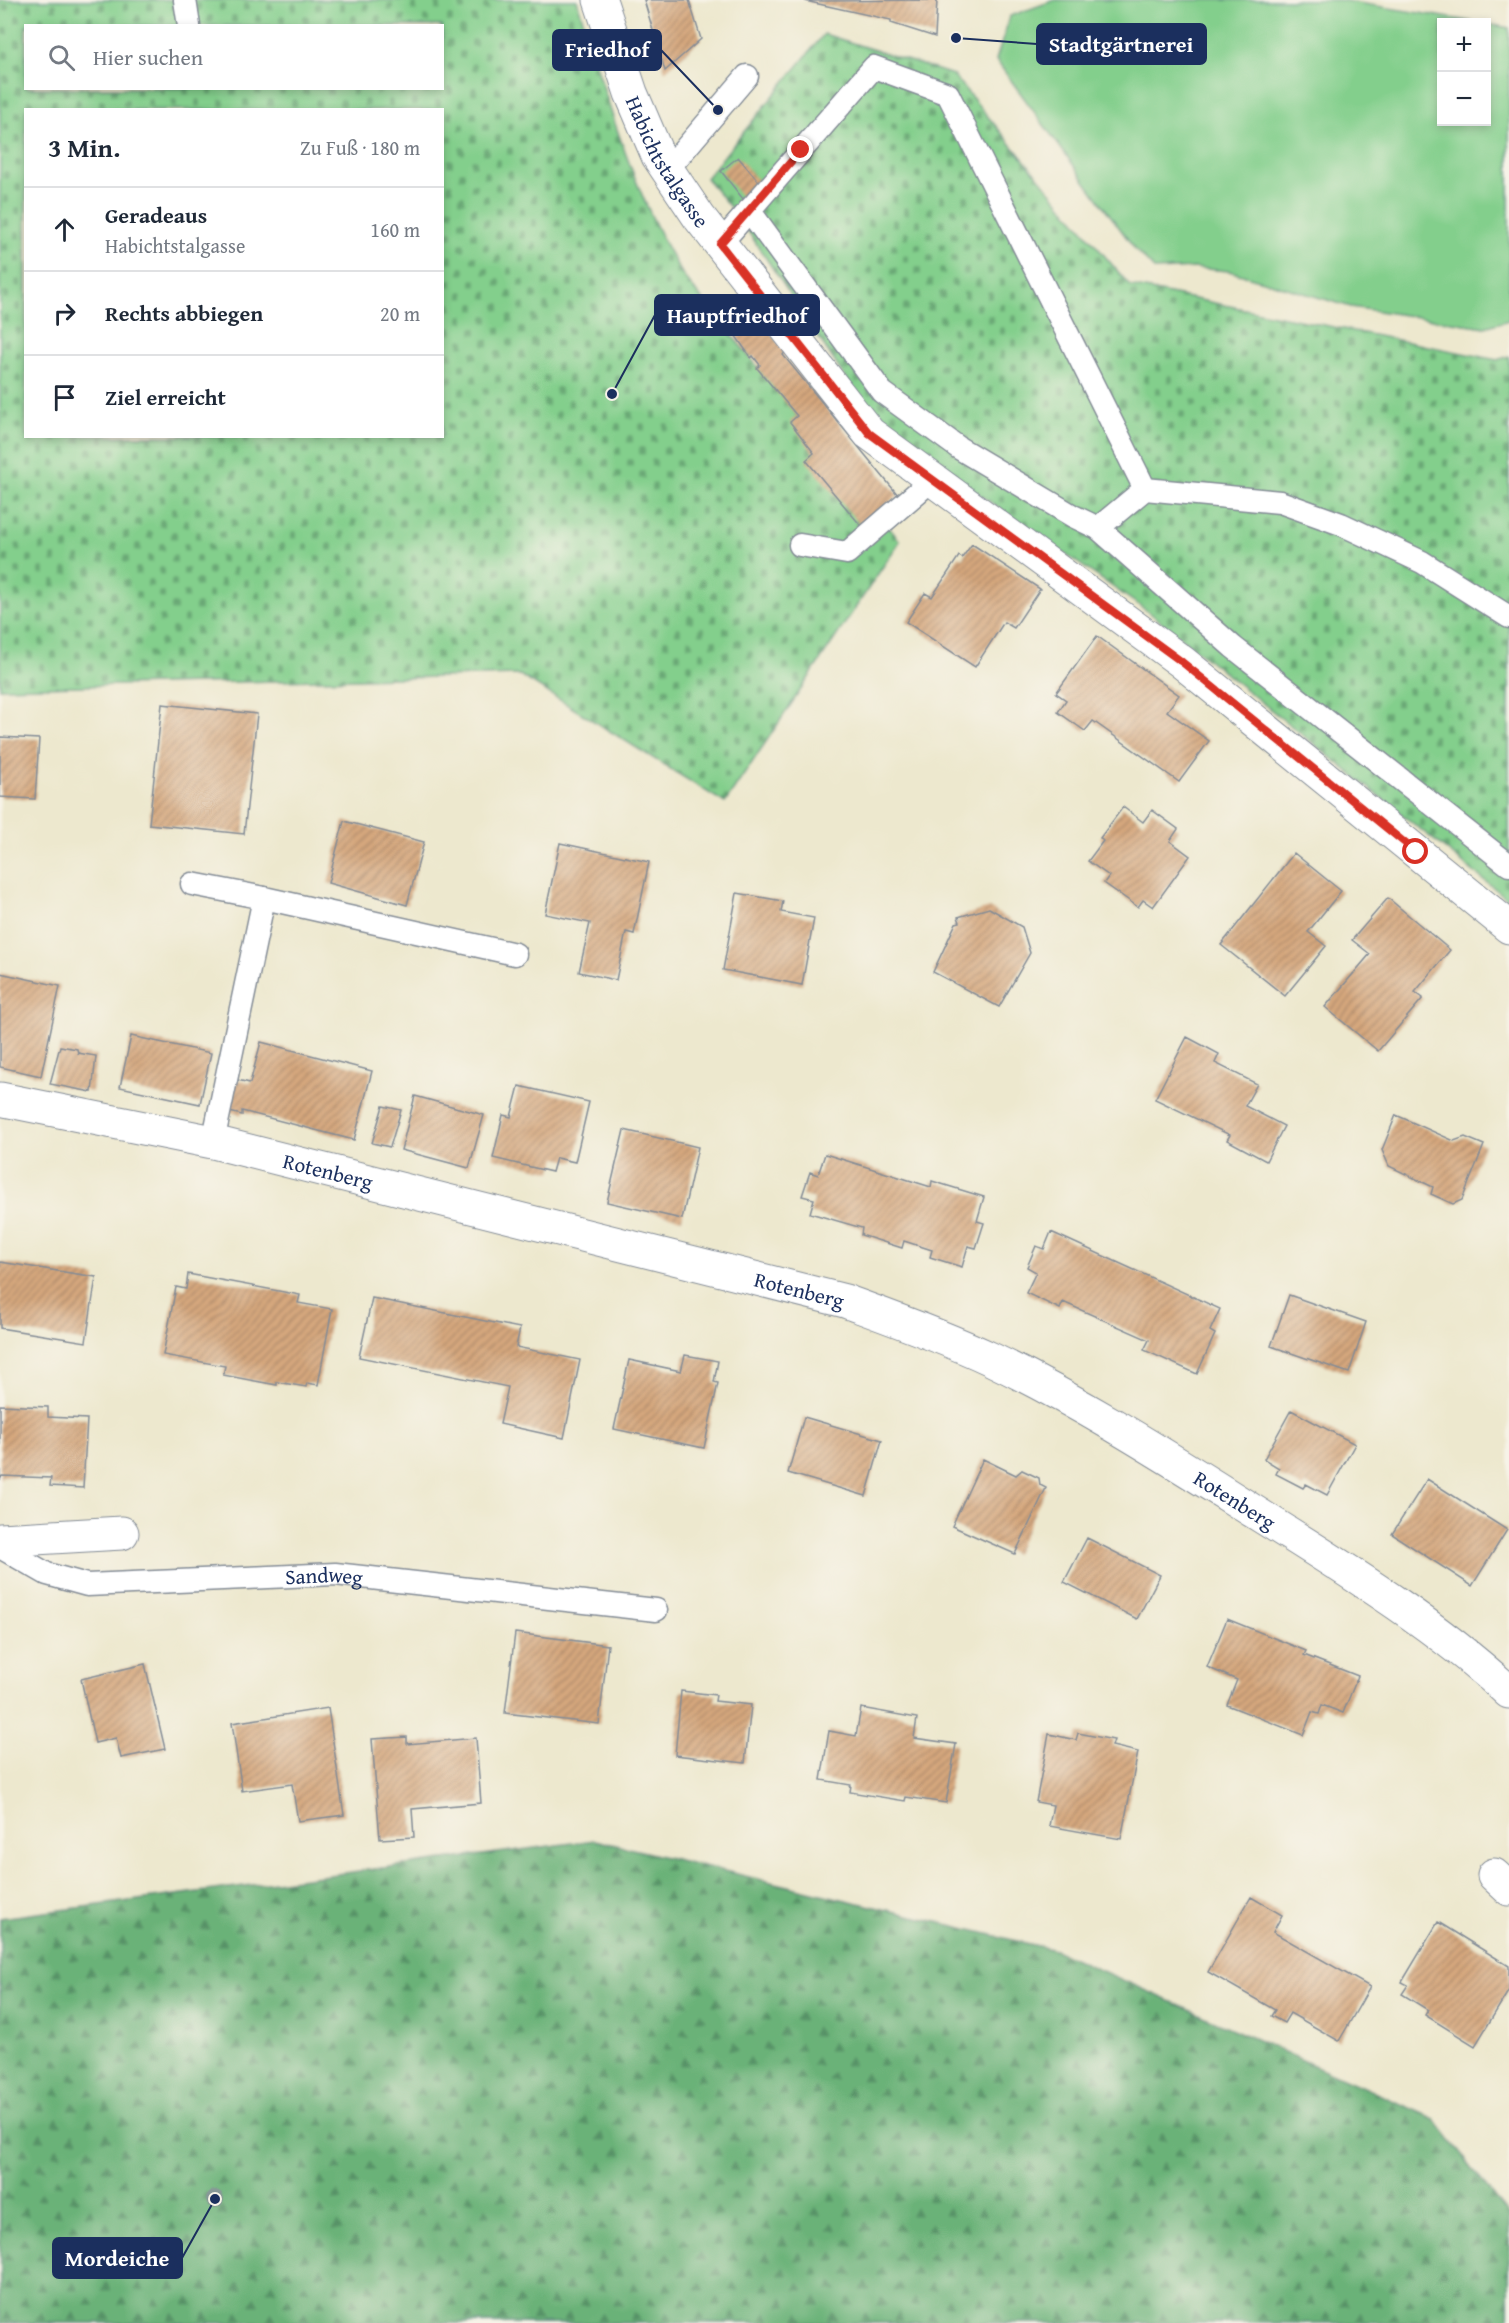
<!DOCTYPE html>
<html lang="de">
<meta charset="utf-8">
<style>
body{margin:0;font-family:"Gentium Book Plus",serif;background:#f6f6f7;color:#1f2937}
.controls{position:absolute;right:18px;top:18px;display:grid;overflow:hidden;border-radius:0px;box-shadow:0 3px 9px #0003}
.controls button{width:54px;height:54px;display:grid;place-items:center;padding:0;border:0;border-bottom:2px solid #e0e1e3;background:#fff;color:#1f2937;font:30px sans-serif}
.stop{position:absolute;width:18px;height:18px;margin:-14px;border:4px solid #d93025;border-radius:50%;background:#fff}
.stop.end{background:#d93025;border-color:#fff;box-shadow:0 2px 6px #0008}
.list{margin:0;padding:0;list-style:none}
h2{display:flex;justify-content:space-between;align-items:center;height:78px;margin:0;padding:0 24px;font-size:26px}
h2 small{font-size:20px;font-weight:400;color:#747a83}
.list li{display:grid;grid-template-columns:39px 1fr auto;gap:18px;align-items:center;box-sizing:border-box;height:84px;padding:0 24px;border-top:2px solid #e0e1e3}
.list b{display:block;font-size:22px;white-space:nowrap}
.list p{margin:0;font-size:20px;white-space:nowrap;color:#747a83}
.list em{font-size:20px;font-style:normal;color:#747a83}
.icon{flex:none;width:33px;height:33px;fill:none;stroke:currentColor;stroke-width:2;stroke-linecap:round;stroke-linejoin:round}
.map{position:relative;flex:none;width:1509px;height:2323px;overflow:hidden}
.search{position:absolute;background:#fff;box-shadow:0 3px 9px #0003;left:24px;top:24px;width:420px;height:66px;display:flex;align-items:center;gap:15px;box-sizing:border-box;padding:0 21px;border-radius:0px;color:#747a83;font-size:22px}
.panel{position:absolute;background:#fff;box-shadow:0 3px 9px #0003;left:24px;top:108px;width:420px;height:330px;border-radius:0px}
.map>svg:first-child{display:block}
.grass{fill:#83cf8c;stroke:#4f7f75;stroke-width:1.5}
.forest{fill:url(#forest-firs);stroke:#42706b;stroke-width:1.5}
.cemetery{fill:url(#cemetery-stones);stroke:#4f7f75;stroke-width:1.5;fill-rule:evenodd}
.building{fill:url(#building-hatch)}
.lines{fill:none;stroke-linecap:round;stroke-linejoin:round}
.service-casing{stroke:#848c96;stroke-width:25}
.minor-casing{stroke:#848c96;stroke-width:35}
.tertiary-casing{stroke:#848c96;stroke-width:35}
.service{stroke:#fff;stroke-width:22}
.minor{stroke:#fff;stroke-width:33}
.tertiary{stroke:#fff;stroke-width:33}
.tree{fill:#889897}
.route{stroke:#d93025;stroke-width:8}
.labels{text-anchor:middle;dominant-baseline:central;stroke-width:5;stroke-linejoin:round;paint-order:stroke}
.street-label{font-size:21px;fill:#1b2f5e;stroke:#f7f3e8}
.leader{fill:none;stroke:#1b2f5e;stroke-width:2}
.callout-dot{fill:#1b2f5e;stroke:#f7f3e8;stroke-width:2}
.callout{fill:#1b2f5e;stroke:#1b2f5e;stroke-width:2}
.callout-label{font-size:22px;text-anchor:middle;font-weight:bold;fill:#fff}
</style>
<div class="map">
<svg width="1509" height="2323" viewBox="0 0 1509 2323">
<defs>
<pattern id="forest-firs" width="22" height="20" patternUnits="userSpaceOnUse" patternTransform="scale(1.5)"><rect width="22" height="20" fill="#6ab278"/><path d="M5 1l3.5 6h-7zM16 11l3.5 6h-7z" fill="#569166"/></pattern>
<pattern id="cemetery-stones" width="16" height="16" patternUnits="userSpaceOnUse" patternTransform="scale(1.5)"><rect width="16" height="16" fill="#83cf8c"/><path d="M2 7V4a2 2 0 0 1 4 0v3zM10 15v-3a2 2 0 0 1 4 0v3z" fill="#6aa876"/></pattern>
<pattern id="building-hatch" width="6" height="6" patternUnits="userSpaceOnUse" patternTransform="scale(1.5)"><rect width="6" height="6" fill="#d5a77d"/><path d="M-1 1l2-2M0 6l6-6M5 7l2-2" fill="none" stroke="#ac886a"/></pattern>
</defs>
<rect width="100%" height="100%" fill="#f7f3e8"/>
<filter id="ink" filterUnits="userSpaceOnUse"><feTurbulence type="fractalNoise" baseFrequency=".0167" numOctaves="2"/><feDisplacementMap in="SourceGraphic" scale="12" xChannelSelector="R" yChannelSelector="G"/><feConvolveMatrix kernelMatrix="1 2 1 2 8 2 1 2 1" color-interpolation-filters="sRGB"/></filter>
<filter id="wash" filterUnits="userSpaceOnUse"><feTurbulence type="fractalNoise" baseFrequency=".008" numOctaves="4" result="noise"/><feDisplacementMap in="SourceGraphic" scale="24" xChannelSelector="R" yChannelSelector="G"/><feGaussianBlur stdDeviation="1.35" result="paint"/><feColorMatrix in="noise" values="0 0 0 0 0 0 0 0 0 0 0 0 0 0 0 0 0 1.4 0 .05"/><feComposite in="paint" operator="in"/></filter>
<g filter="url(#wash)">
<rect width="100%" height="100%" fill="#ede8ce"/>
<path class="grass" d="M1055,0h285l135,22h-33v100h44l1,-98 22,4v292l-24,7 -134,-20 -122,-36 -35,-3 -39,2 -20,-21 -139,-189 14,-44z"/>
<path class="forest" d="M595,1840l460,110 380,169 74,97v107h-1509v-405z"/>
<path class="cemetery" d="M0,0h577c28,95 55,192 107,277l216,264 -175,262 -205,-128 -520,13zM26,26h416v62h-416zM26,110h416v326h-416z
M824,34l129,41 177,211 367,74 12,-4v544l-359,-287 -276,-192 -134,-202 -34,-41z"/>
<g id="blocks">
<path class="building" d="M644,0h45l12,39 -36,32z
M937,0l-2,37 -44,-14v-3l-86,-19z
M738,157l23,27 -18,15 -22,-28z
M744,293l41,59 -2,3 115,140 -36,32 -56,-67 8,-7 -24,-31 7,-6 -40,-48 3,-3 -7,-9 -2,2 -22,-32 3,-3 -10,-14z
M972,544l68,45 -26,39 -10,-6 -29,45 -69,-45 19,-29 7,4 27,-41 3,2z
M1097,636l82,59 -12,16 42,30 -30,41 -86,-61 -8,10 -27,-19 8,-12 -10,-7z
M162,704l95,10 -13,120 -95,-10z
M0,737l39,2 -4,60 -35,-2z
M1123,807l20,15 9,-12 26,19 -8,12 20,15 -37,51 -10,-7 -5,7 -34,-24 5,-7 -21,-15 15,-20 -3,-3z
M344,821l80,21 -17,63 -79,-22z
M560,843l89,19 -15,72 -8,-2 -10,48 -37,-8 11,-49 -45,-9z
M1294,853l47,38 -33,41 18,14 -41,50 -64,-51z
M737,893l46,8 -2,11 33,6 -12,67 -79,-15z
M1388,898l62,52 -35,42 8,6 -45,53 -53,-44 45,-53 -18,-14z
M989,908l33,19 8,26 -31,54 -66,-35 23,-49 4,-1 -2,-5z
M0,973l60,13 -19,90 -41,-9z
M131,1036l80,17 -11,51 -80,-17z
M1187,1037l32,17 -4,9 42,21 -12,22 39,20 -18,35 -39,-21 3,-5 -75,-36z
M261,1042l111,29 -18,69 -112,-29v4l-17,-4 8,-32 17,4z
M60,1046l17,3 1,4 18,3 -4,36 -42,-8z
M519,1086l70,16 -14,60 -19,-4 -4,14 -59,-14 10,-43 8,2z
M415,1096l69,19 -15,53 -68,-18z
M383,1106l18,4 -11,37 -18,-4z
M1396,1115l58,26 11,-4 19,8 -22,55 -9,4 -22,-10 2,-7 -44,-21 -7,-16z
M624,1130l74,17 -16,72 -75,-17z
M825,1154l106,33 1,-6 52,16 -7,24 7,2 -8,25 -8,-2 -6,21 -32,-10 2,-7 -28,-9 -2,7 -41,-13 1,-7 -52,-15 4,-14 -12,-3 8,-24 8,3z
M1051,1232l169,77 -10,22 5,3 -18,40 -53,-24 5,-10 -86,-38 -3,7 -34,-16 10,-21 -9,-5 9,-21 8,3z
M0,1262l96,15 -10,65 -86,-14z
M188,1274l112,21 -2,8 34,6 -14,76 -11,-2 -1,4 -29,-5v3l-54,-10 2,-9 -62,-11 13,-68 10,2z
M1289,1295l77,27 -17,51 -78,-27z
M372,1298l148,30 -4,19 64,13 -16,78 -64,-14 8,-37 -149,-30z
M685,1355l33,6 -4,21 4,1 -14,65 -90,-19 15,-69 52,11z
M0,1405l48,2v10l39,2 -4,69 -33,-2 1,-8 -49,-2 -2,4z
M1291,1410l64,34 -28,51 -21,-11 -3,4 -27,-14 3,-6 -15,-9z
M804,1417l78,23 -16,56 -78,-23z
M983,1459l33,16 6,-5 17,8 1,7 6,3 -31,66 -63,-28z
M1427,1479l80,51 -35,56 -80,-52z
M1087,1538l73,37 -23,44 -73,-37z
M1227,1619l79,32 -2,4 54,21 -15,37 -21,-8 -3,9 -7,-2 -9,23 -76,-30 10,-25 -30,-13z
M515,1633l93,12 -9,79 -94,-11z
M145,1664l20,85 -44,9 -5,-20 -21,5 -14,-64z
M681,1691l35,4 -1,6 36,4 -6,58 -70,-8z
M328,1708l16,107 -46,6 -6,-37 -50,7 -10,-68z
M861,1708l56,10 -3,20 42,6 -10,59 -40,-6 -1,4 -55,-9 1,-7 -30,-5 8,-49 27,5z
M1078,1733l36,7 -2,6 26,6 -17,87 -72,-13 4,-21 -17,-3 13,-68 27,6z
M407,1737v7l69,-6 5,65 -69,6 2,28 -34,2 -8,-100z
M1251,1897l31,18 -9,17 97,55 -31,54 -49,-28 -6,10 -13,-7 4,-6 -67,-38z
M1438,1922l71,44v24l-34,56 -50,-31 3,-5 -26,-16 6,-9 -6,-3z"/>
</g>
</g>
<g filter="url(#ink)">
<use href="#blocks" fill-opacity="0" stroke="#848c96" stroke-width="1.5"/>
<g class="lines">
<defs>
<g id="service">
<path d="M185,0l4,26"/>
<path d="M667,170l80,-94"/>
<path d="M749,210l133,182 77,56 114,68 25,12 135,119 276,218"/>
<path d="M720,244l154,-177 74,27 197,395"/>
<path d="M1098,528l47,-39 135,13 61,22 81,38 87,55"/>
<path d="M800,545l47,8 86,-74"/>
<path d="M192,884l72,14"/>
<path d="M213,1142l51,-244 251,56"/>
<path id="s1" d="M0,1547l47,27 40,11 248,-11 321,36"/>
</g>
<g id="minor">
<path id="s2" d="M600,0l31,93 27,63 41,61 170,216 313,229 327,265"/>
<path d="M0,1540l122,-7"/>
<path d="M1494,1875l15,14"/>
</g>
<g id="tertiary">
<path id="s3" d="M0,1099l213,43 632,159c49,18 97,35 144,57 94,45 184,103 272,158 86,54 173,107 248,176"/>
</g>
</defs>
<use href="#service" class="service-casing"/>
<use href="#minor" class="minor-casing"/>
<use href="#tertiary" class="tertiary-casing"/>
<use href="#service" class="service"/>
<use href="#minor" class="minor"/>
<use href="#tertiary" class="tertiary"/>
</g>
<circle class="tree" cx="215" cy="2199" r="9"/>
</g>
<g class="lines" filter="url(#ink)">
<path class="route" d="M801,150l-81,94 149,189 313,229 234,190"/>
</g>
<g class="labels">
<g class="street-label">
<text stroke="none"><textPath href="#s2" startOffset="176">Habichtstalgasse</textPath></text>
<text stroke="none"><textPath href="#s3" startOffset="336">Rotenberg</textPath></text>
<text stroke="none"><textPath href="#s3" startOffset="822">Rotenberg</textPath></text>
<text stroke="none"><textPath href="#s3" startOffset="1308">Rotenberg</textPath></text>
<text stroke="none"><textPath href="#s1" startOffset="333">Sandweg</textPath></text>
</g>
</g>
<path class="leader" d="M956 38L1037 44M718 110L661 50M612 394L655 315M215 2199L182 2258"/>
<g class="callout-dot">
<circle cx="956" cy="38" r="6"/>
<circle cx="718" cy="110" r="6"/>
<circle cx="612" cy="394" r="6"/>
<circle cx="215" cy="2199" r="6"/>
</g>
<g class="callout">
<rect x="1037" y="24" width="169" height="40" rx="6"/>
<rect x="553" y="30" width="108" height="40" rx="6"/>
<rect x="655" y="295" width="164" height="40" rx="6"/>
<rect x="53" y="2238" width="129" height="40" rx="6"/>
</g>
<g class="callout-label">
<text x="1121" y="52">Stadtgärtnerei</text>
<text x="607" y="57">Friedhof</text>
<text x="737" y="323">Hauptfriedhof</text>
<text x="117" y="2266">Mordeiche</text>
</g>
</svg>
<div class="controls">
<button>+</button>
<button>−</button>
</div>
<div class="stop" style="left:1416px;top:852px"></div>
<div class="stop end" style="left:801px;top:150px"></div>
<div class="search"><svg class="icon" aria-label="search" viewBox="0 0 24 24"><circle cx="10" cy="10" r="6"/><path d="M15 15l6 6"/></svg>Hier suchen</div>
<section class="panel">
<h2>3 Min.<small>Zu Fuß · 180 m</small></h2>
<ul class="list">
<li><svg class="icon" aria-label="ahead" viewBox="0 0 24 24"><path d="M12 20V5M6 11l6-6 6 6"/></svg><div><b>Geradeaus</b><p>Habichtstalgasse</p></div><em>160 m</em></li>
<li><svg class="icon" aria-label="right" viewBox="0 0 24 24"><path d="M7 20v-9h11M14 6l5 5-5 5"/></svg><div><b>Rechts abbiegen</b></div><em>20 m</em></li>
<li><svg class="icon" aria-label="arrive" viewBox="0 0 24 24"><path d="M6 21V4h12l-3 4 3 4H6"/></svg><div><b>Ziel erreicht</b></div></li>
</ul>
</section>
</div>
